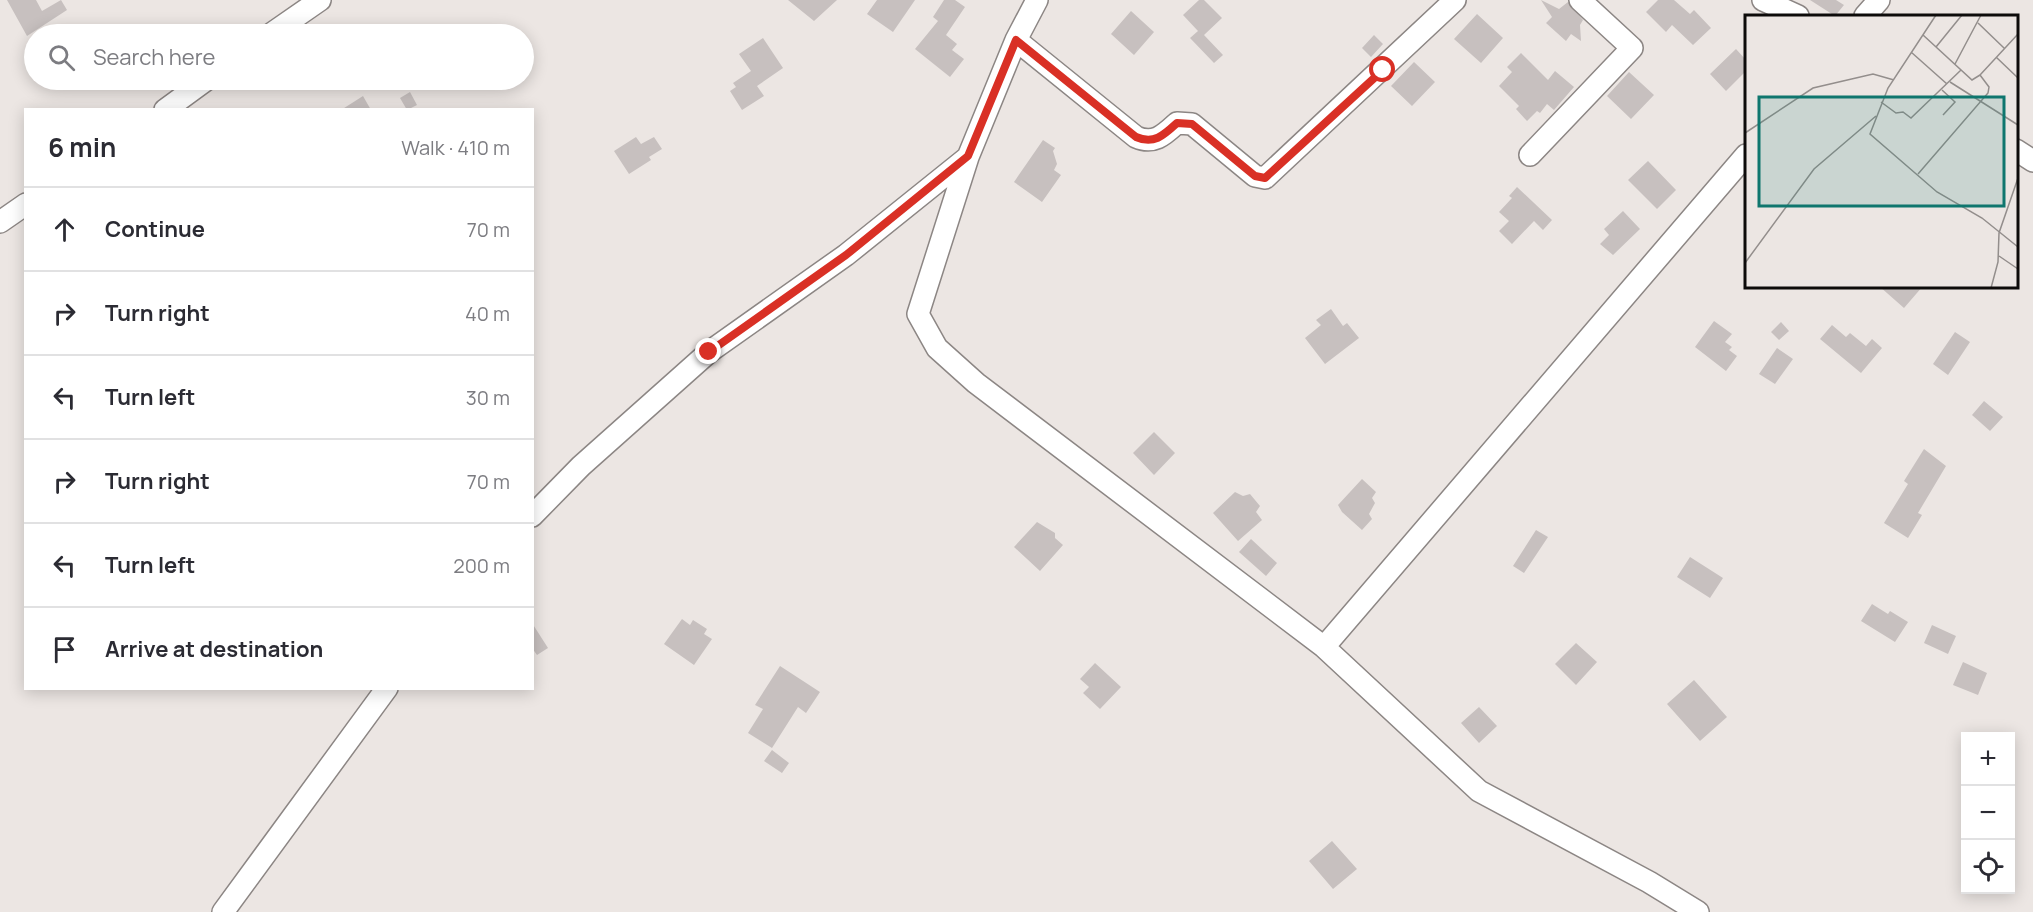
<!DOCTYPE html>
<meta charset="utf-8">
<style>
body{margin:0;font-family:Manrope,sans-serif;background:#f7f7f7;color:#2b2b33}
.controls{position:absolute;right:18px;bottom:18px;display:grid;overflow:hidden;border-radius:0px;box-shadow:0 3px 15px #0003}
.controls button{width:54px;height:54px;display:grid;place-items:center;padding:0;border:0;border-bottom:2px solid #e1e1e2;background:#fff;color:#2b2b33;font:30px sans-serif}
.stop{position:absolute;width:18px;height:18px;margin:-14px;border:4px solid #d93025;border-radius:50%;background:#fff}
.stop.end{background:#d93025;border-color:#fff;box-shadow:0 2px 6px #0008}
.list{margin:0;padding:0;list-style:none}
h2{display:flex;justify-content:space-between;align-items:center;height:78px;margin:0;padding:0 24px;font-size:26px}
h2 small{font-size:20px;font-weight:400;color:#7c7c81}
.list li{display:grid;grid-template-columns:39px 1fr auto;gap:18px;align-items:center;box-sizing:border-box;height:84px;padding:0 24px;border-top:2px solid #e1e1e2}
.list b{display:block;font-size:22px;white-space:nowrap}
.list em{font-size:20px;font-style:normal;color:#7c7c81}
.icon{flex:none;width:33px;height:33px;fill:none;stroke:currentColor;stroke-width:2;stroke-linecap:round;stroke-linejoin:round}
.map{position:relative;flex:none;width:2033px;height:912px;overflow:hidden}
.search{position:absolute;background:#fff;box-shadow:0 3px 15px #0003;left:24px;top:24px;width:510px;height:66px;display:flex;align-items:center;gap:15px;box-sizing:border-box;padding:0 21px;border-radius:33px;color:#7c7c81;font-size:22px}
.panel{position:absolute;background:#fff;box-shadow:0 3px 15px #0003;left:24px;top:108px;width:510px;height:582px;border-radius:0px}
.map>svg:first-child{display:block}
.building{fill:#c7c0bf}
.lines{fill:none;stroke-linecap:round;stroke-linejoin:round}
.minor-casing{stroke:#8c8684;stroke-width:24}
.minor{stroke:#fff;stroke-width:21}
.route{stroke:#d93025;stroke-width:8}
.inset-road{fill:none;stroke:#938e8c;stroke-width:1.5}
.view{fill:#0f766e;fill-opacity:0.15;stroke:#0f766e;stroke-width:3}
.inset-edge{fill:none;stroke:#0d0b0a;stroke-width:3}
</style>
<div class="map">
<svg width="2033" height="912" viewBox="0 0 2033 912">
<rect width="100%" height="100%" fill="#ece6e3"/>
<path class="building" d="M7,0h29l6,11 19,-11 6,10 -40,26z
M788,0h49l-23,21z
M877,0h38l-22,32 -26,-18z
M944,0h11l10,7 -19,28 11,9 -5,6 12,9 -14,18 -35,-28 23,-28 -5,-4z
M1199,0h5l18,18 -18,17 19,20 -9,8 -24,-25 8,-7 -15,-16z
M1541,0l18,9 9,-7 15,18 -3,5 1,16 -10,-7 -5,7 -20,-18 6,-6z
M1658,0h16l16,14 4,-4 17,18 -18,17 -21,-20 -6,7 -20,-20z
M1810,0h26l8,5 -9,11z
M1131,11l23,21 -20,23 -23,-21z
M1477,14l26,24 -22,25 -27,-24z
M1374,35l9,9 -12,13 -9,-9z
M763,38l20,30 -26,18 7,10 -22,14 -12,-19 6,-4 -3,-4 18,-12 -12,-17z
M1736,49l10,11v11l-20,20 -16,-17z
M1521,53l27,27 7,-9 19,16 -20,23 -7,-6 -7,9 -3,-2 -10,10 -11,-12 3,-3 -20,-20 13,-14 -5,-5z
M1414,62l21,20 -23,24 -21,-20z
M1629,72l25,23 -23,24 -24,-23z
M410,92l7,13 -10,5 -7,-12z
M363,96l8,14h-30z
M636,137l5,7 13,-7 8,12 -13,8 2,3 -22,14 -15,-23z
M1043,140l12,8 -2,3 4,13 -3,6 7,5 -19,27 -28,-20z
M1648,161l28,29 -19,19 -29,-29z
M1517,187l35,33 -9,10 -9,-9 -22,23 -13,-13 10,-10 -10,-9 13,-14 -3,-2z
M1623,211l17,18 -27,26 -13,-11 9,-9 -5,-6z
M1879,286h44l-19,22z
M1331,309l12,17 4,-3 12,15 -34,26 -20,-26 16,-13 -5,-5z
M1714,321l18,13 -7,8 7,5 -3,3 8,6 -11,15 -31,-24z
M1781,322l8,9 -10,9 -8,-8z
M1832,325l14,12 4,-4 16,13 6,-7 10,9 -21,25 -41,-34z
M1955,332l15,10 -22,33 -15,-11z
M1777,348l16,11 -18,25 -16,-10z
M1984,401l19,16 -13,14 -18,-16z
M1154,432l21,21 -21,22 -21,-22z
M1924,449l22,17 -28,47 4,2 -14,23 -24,-15 24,-39 -4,-3z
M1362,479l14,13 -4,6 3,5 -6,11 3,5 -10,11 -20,-18 -4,-7z
M1235,492l8,4 7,-2 10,12 -4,6 6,8 -24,21 -25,-28z
M1037,522l18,11v5l8,7 -23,26 -26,-24z
M1536,530l12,7 -24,36 -11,-7z
M1251,539l26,24 -11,13 -27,-24z
M1690,557l33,21 -13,20 -33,-21z
M1872,604l16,10 2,-3 18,11 -13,20 -34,-21z
M682,619l8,6 3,-5 14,9 -3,5 8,5 -18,26 -30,-21z
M532,623l16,25 -11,7 -5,-7z
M1932,625l24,11 -8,18 -24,-11z
M1576,643l21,19 -21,23 -21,-21z
M1963,662l24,11 -9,22 -25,-10z
M1095,663l26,24 -21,22 -17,-16 6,-6 -9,-8z
M780,666l40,26 -14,21 -8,-6 -26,41 -24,-15 15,-24 -8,-4z
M1694,680l33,37 -27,24 -33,-37z
M1479,707l18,19 -18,17 -18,-20z
M772,750l17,13 -7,10 -18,-12z
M1332,841l25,28 -24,20 -24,-28z"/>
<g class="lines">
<defs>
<path id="minor" d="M1037,0l-21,40 -48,117 -50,157 19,34 39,35 348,264 155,144 170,91 49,30
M1763,0l35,16
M1865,16l14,-16
M271,34l49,-34
M1016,40l120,97c18,8 28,-2 41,-14l15,1 63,52 10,2 190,-178
M165,110l41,-30
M2016,150l17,11
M1530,155l102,-107 -52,-48
M0,222l26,-18
M532,516l49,-50 128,-114 137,-97 122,-98
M1324,647l422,-492
M223,912l164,-224"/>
</defs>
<use href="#minor" class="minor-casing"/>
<use href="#minor" class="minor"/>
</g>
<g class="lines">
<path class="route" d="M709,352l137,-97 122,-99 48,-116 120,97c18,8 28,-2 41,-14l15,1 63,52 10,2 118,-108"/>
</g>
<g transform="translate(1745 15)">
<rect width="273" height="273" fill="#ece6e3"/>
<path class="inset-road" d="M191,0l-48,73 -18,46 67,58 45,26 36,29M233,8l26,25M178,20l49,45 8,-5M191,32l26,-32M166,37l36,32M251,42l22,21M210,49l26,-49M205,67l68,43M197,75l13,12 -12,13M136,87l15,11 7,-1 8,6 50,-48M0,118l68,-45 60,-14 21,6M173,159l70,-81 1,-6 -9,-12 38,-41M254,241l19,13M0,248l69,-94 62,-53M246,273l7,-26 1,-29 19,-55"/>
<path class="view" d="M14,82h245v109h-245z"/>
<rect width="273" height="273" class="inset-edge"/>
</g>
</svg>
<div class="controls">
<button>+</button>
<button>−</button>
<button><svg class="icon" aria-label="locate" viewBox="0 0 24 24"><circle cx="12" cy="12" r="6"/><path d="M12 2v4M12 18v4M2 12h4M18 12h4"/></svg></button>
</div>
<div class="stop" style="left:1383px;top:70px"></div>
<div class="stop end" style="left:709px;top:352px"></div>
<div class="search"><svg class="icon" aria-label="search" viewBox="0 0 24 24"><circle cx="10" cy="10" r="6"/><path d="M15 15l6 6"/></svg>Search here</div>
<section class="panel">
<h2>6 min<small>Walk · 410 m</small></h2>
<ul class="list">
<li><svg class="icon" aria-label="ahead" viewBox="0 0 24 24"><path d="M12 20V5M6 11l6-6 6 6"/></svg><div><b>Continue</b></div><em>70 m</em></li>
<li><svg class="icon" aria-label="right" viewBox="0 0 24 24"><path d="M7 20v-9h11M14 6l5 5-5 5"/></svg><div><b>Turn right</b></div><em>40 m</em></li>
<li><svg class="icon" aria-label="left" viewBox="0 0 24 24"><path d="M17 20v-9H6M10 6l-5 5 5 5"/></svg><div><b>Turn left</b></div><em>30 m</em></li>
<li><svg class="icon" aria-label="right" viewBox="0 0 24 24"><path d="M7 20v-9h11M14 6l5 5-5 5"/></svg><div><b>Turn right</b></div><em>70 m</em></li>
<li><svg class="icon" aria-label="left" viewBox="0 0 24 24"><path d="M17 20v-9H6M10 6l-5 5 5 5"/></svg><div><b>Turn left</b></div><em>200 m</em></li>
<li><svg class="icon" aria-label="arrive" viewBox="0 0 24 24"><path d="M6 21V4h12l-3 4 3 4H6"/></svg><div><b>Arrive at destination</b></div></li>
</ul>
</section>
</div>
